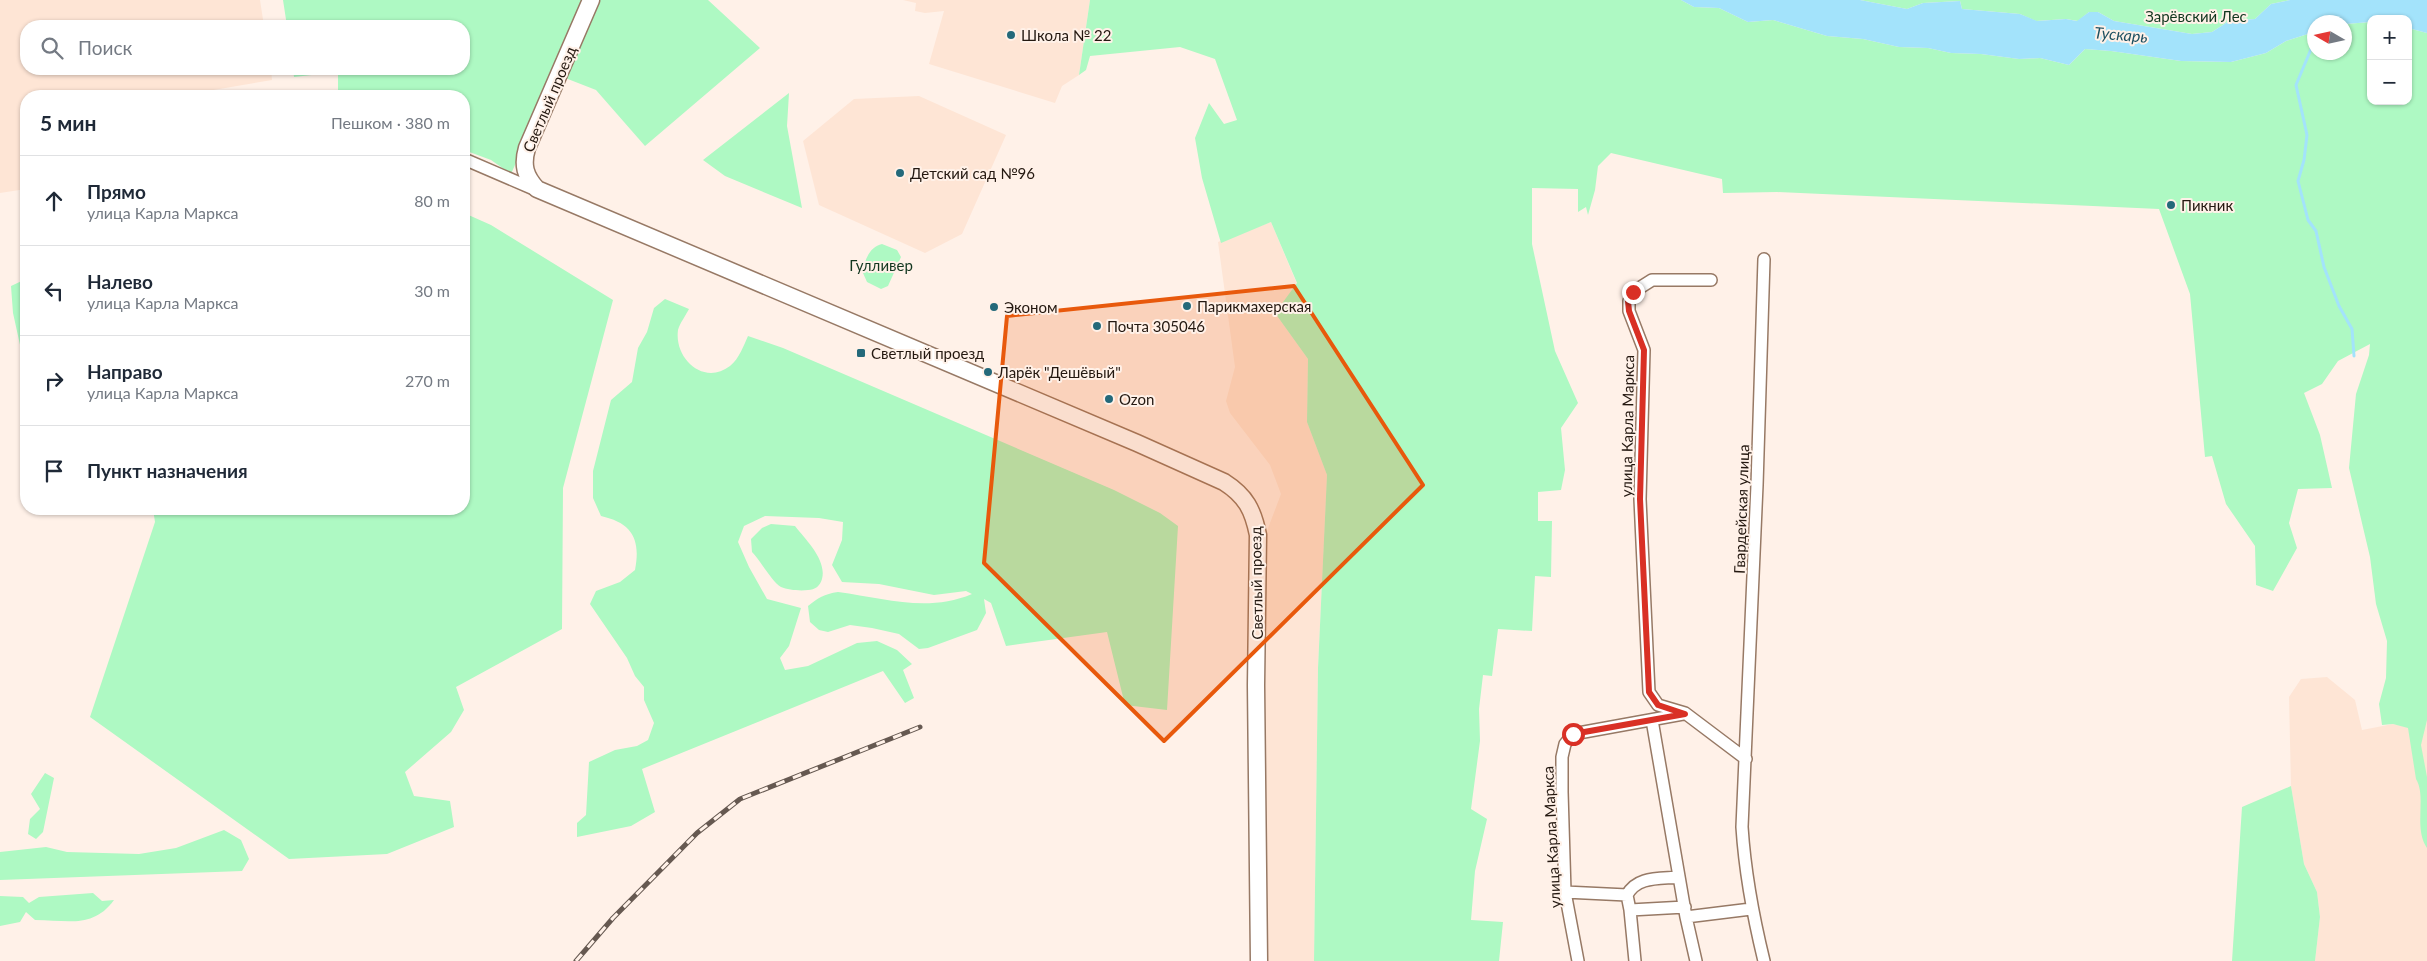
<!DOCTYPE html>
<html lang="ru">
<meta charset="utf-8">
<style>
body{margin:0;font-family:Lato,sans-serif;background:#f2f2f3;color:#1f2937}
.controls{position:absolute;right:15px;top:15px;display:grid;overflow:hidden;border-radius:10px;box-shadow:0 1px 4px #0004}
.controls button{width:45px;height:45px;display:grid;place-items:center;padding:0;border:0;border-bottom:1px solid #e0e1e3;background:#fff;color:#1f2937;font:25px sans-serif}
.compass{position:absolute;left:2307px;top:15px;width:45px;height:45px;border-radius:50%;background:#fff;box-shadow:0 1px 4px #0004;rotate:279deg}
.stop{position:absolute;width:15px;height:15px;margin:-11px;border:4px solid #d93025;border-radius:50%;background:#fff}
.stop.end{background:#d93025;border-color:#fff;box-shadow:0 1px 5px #0008}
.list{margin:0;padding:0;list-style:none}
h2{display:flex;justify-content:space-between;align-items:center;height:65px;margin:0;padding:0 20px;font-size:21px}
h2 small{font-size:16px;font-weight:400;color:#747a83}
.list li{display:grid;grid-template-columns:32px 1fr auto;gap:15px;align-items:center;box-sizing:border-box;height:90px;padding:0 20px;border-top:1px solid #e0e1e3}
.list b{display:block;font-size:19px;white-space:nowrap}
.list p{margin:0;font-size:16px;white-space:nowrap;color:#747a83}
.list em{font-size:16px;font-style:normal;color:#747a83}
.icon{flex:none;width:28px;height:28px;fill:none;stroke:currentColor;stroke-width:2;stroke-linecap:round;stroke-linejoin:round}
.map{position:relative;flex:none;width:2427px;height:961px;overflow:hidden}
.search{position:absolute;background:#fff;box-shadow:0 1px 4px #0004;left:20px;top:20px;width:450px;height:55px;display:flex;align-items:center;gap:12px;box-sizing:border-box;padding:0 18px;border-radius:20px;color:#747a83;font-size:19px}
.panel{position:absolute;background:#fff;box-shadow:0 1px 4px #0004;left:20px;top:90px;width:450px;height:425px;border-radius:20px}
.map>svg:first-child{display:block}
.built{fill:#fee5d5}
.green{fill:#aef9c3}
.water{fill:#a3e3fb}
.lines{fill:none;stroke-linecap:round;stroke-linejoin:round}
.stream{stroke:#a3e3fb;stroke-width:3}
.street-casing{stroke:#977965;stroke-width:14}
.secondary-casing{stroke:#977965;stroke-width:19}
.street{stroke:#fff;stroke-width:11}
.secondary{stroke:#fff;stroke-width:16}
.rail-casing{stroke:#665951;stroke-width:5}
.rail{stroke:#fff1e8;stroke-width:3;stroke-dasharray:9;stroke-linecap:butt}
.route{stroke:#d93025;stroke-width:6}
.marked{fill:#e8590c;fill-opacity:0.2;stroke:#e8590c;stroke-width:4;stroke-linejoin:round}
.poi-dot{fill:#24697a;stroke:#fff1e8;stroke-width:2}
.labels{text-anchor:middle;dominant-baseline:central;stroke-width:4;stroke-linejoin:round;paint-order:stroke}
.park-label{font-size:15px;fill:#12361f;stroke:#fff1e8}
.poi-label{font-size:15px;fill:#241810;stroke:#fff1e8;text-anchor:start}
.street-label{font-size:15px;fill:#241810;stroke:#fff1e8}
.water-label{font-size:16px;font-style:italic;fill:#1e5061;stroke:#fff1e8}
</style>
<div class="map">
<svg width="2427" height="961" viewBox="0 0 2427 961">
<rect width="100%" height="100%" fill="#fff1e8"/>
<path class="built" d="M0,0h260l4,26h-238v43h245l1,11 -76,13v3h-170v93l-26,4z
M903,0h187l-11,75 -17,11 -7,17 -126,-39 15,-53 -19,2 -10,-2 1,-8z
M919,96l87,39 -44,99 -37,19 -106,-48 -16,-64 51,-42z
M1271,222l26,62 -22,29 33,46 -1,63 20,53 -9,193 -4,293h-49l-2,-243 4,-187 14,-37 -11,-29 -40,-52 -4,-12 9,-34 -17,-125z
M2327,677l28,23 7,30 31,-6 15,3 19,-8v242h-112l5,-44 -3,-25 -13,-28 -13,-78 -2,-89 12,-18z"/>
<path class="green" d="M283,0h425l52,48 -115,98 -49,-56 -41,-16 -44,100 -20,-14 -27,-10v-54h-126v-24l-44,5 -1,-8h171v-43h-177z
M1090,0h591l13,7 25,1 29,14 25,-2 54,16 36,3 36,8 29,1 23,5 30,1 38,5 21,-1 29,7 16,-16 26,2 70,10 50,1 35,-9 20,-12 28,-9v20h30l1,-28 26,-2v79h37v-73l19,5v687l-6,25 6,32v71c-14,-21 0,-51 -11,-69l-8,-51 -15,-4 -11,1 -3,-21 7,-26 1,-37 -11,-37 -6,-47 -21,-89 7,-74 13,-39 1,-11 -32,17 -16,23 -18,9 16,42 12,53 -34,1 -9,34 8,25 -24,43 -17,-6 -1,-39 -29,-42 -14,-48 -7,1 -15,-163 -31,-85 -382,-17 -54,1 -1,-14 -111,-26 -13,13 -3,24 -7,25 -2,-8 -8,5v-23l-46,-1v56l23,107 23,52 -17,25 4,42 -4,20 -23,2v29h14l-1,56 -16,-1 -3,55 -34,-2 -6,47 -9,-1 -4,34 1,32 -9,68 16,10 -12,52 -4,49 32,2 -4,39h-185l4,-293 9,-193 -20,-53 1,-63 -33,-46 22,-30 -26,-61 -50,21 -19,-65 -7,-40 14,-35 15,21 13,-4 -22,-61 -35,-12 -90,9 -4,14 -7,5z
M1860,0h430l-19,4 -16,15 -26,2 -17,11 -20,2 -78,-13 -16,-9h-9l-11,9 -12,-2 -30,2 -16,-7 -58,-5 -2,-8 -37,2 -16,6z
M789,93l-2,33 15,82 -77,-32 -22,-16z
M464,213l27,12 122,75 -50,188 -1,141 -106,58 8,23 -13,22 -46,40 9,24 36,5 4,26 -67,27 -98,5 -199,-142 65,-195 -2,-13h311z
M882,244l15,6 4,7 -13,29 -7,3 -14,-7 -4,-9c1,-12 6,-26 19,-29z
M26,279v93l-13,-59 -2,-27z
M665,299l24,10c-3,6 -9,14 -11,21 -4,29 26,56 52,36 9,-7 14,-21 18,-30l35,12 331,142 46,23 18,13 -11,184 -42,-5 -18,-73 -101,14 -15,-43 -7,-4 2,14 -9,17 -49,18 -9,1 -20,-15 -27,-6 -22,-3 -22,7 -9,-2 -9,-8 -2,-16c10,-8 16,-12 30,-14 46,6 89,21 134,2l-6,-3 -32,4 -55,-11 -37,-2 -10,-17 10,-25 1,-18 -24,-4 -54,-2 -21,10 -6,16 11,25 18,32 34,9 -12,38 -9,12 5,12 23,-4 49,-23 20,-2 20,9 15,14 -9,6 11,28 -9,5 -22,-32 -241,98 13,43 -24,14 -54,11v-14l9,-8 3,-53 26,-12 22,-4 11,-6 6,-17 -10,-23v-13l-9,-11 -8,-18 -37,-54 6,-13 24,-9 15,-12c6,-31 -3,-47 -34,-54l-8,-18v-27l18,-71 21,-18 6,-34 9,-16 7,-24z
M771,524l24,2c11,14 32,34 27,53 -2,7 -7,11 -14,11 -8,1 -20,0 -27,-3 -9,-5 -21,-27 -29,-35l-1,-13 11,-11z
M45,773l9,5 -11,54 -7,7 -8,-5 2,-15 10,-10 -9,-15z
M2291,786l13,78 13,28 3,25 -5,44h-83l10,-154z
M224,830l17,10 8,19 -7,12 -242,9v-28l46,-5 21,5 72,2 37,-6z
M93,893l9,8 12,-1c-21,29 -47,20 -79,20l-9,-8 -6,10 -20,4v-30l23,1 6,6 10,-6z"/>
<path class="water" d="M1681,0h179l47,9 16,-6 37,-2 2,8 58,5 17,7 29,-2 11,2 12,-9h9l16,9 78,13 20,-2 17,-11 26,-2 16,-15 19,-4h137v33l-19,-5v-9h-37v3l-26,2 -31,-2v10l-28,9 -20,12 -35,9 -50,-1 -70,-10 -26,-2 -16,16 -29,-7 -21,1 -38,-5 -30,-1 -23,-5 -29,-1 -36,-8 -36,-3 -54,-16 -25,2 -29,-14 -25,-1z"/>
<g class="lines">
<path class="stream" d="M2312,33l2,2
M2314,42l-18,43 11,50 -3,25 -6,21 10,39 8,11 8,36 15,39 13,23 2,27"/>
<defs>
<path id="street" d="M464,159l72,31
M1764,259l-7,226 -15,342c3,46 11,89 22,134
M1711,280h-59l-19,12 -4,9v10l15,39 -4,149 9,193 9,13 27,8 61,46
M1652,720l34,197 10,44
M1565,892l62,3 3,15 55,-3
M1627,895c10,-19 32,-16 52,-18
M1630,910l5,51
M1686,917l65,-8
M1578,961l-13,-69 -3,-100v-35l3,-13 8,-10 110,-20"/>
<path id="secondary" d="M591,0l-64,148c-5,17 -2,28 10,41l600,254 87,39c22,14 29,28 34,53l-2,150 3,276"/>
</defs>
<use href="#street" class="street-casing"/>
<use href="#secondary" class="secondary-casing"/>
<use href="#street" class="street"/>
<use href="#secondary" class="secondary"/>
<defs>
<path id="rail" d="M576,961l37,-43 84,-85 43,-34 180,-72"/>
</defs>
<use href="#rail" class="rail-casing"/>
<use href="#rail" class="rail"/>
</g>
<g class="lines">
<path class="route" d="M1573,734l112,-20 -27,-9 -9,-13 -9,-193 4,-149 -15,-39 -1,-10 5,-9"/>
</g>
<path class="marked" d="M1294,286l129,199 -259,256 -180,-178 23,-247z"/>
<g class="poi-dot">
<circle cx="1011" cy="35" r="5"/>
<circle cx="900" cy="173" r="5"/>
<circle cx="2171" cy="205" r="5"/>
<circle cx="1187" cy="306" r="5"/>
<circle cx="994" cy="307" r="5"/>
<circle cx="1097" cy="326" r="5"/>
<rect x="856" y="348" width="10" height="10" rx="2.5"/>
<circle cx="988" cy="372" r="5"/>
<circle cx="1109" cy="399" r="5"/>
</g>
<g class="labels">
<g class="park-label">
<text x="2196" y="16">Зарёвский Лес</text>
<text x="881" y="265">Гулливер</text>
</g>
<g class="poi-label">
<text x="1021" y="35">Школа № 22</text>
<text x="910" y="173">Детский сад №96</text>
<text x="2181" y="205">Пикник</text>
<text x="1197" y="306">Парикмахерская</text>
<text x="1004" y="307">Эконом</text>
<text x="1107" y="326">Почта 305046</text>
<text x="871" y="353">Светлый проезд</text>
<text x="998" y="372">Ларёк "Дешёвый"</text>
<text x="1119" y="399">Ozon</text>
</g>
<g class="street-label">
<text transform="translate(549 99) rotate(-67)">Светлый проезд</text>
<text transform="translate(1627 426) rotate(-89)">улица Карла Маркса</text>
<text transform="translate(1741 509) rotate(-88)">Гвардейская улица</text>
<text transform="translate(1256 583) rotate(-91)">Светлый проезд</text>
<text transform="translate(1551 837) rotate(-93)">улица Карла Маркса</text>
</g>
<g class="water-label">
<text transform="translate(2121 34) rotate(5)">Тускарь</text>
</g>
</g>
</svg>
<div class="controls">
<button>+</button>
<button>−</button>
</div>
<svg class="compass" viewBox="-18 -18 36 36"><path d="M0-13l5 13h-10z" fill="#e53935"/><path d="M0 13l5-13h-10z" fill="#747a83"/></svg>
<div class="stop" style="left:1573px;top:734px"></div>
<div class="stop end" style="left:1633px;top:292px"></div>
<div class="search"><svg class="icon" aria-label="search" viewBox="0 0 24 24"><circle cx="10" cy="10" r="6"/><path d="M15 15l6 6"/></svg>Поиск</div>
<section class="panel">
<h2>5 мин<small>Пешком · 380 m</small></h2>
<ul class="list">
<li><svg class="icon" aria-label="ahead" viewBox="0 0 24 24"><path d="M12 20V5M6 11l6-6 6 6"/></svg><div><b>Прямо</b><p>улица Карла Маркса</p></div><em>80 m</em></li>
<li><svg class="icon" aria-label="left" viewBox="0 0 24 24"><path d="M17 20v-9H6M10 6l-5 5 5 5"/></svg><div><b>Налево</b><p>улица Карла Маркса</p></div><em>30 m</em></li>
<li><svg class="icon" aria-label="right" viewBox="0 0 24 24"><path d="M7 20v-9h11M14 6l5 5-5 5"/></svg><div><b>Направо</b><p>улица Карла Маркса</p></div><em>270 m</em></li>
<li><svg class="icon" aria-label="arrive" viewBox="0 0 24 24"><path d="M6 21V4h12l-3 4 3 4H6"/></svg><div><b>Пункт назначения</b></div></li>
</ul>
</section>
</div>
